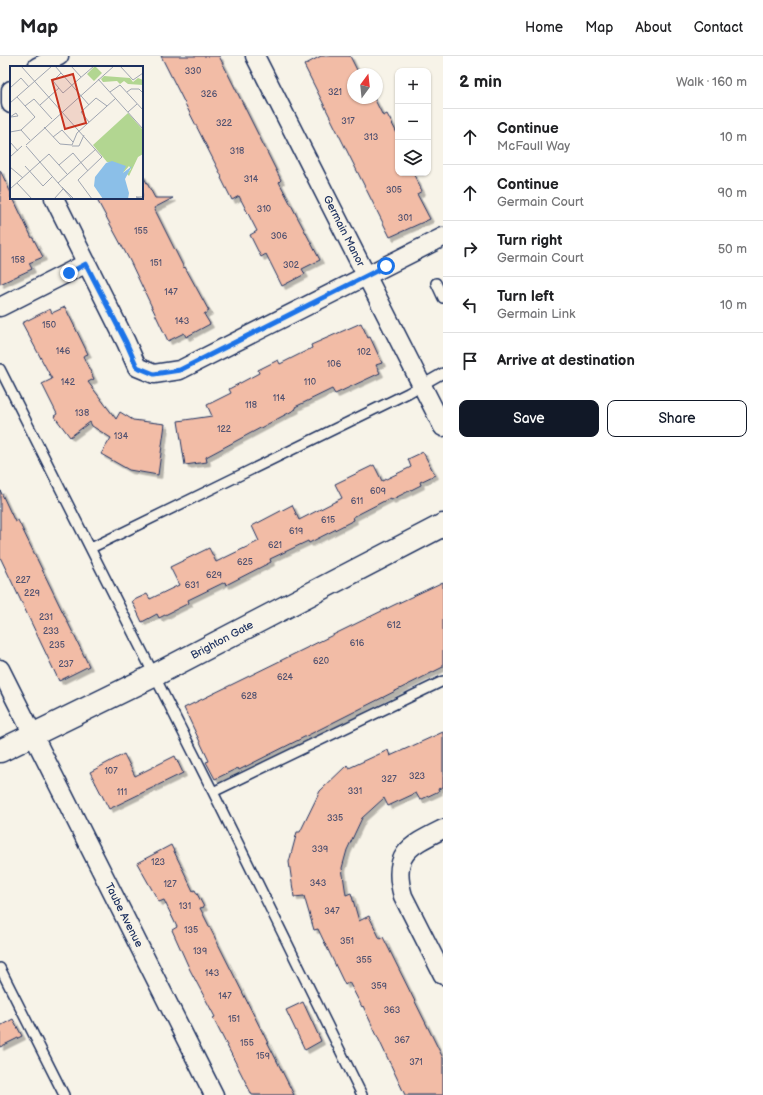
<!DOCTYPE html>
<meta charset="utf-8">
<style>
body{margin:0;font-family:"Balsamiq Sans",sans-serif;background:#f6f6f6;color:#202124}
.controls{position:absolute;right:12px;top:12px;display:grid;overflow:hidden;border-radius:8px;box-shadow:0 1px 3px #0004}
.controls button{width:36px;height:36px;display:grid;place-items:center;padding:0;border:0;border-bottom:1px solid #e0e0e0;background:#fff;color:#202124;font:20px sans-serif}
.compass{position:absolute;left:347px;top:12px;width:36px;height:36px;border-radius:50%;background:#fff;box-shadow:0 1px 3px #0004;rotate:15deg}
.stop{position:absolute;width:12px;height:12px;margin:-9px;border:3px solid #1a73e8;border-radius:50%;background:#fff}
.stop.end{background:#1a73e8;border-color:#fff;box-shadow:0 1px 4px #0008}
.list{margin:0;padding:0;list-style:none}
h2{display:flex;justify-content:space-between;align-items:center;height:52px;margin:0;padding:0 16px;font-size:17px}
h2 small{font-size:13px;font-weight:400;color:#757577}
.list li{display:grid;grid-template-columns:26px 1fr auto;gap:12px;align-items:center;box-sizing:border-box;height:56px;padding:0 16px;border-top:1px solid #e0e0e0}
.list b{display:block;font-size:15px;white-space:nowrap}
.list p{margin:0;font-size:13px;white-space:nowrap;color:#757577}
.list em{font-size:13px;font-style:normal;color:#757577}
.actions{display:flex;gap:8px;padding:12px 16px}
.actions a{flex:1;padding:9px 0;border:1px solid #111827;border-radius:8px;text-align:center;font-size:14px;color:#111827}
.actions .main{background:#111827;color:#fff}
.icon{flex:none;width:22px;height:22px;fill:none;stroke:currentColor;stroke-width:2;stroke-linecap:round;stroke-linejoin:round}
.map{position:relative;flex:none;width:443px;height:1039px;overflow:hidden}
header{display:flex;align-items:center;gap:24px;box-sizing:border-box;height:56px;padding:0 20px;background:#fff;border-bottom:1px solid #e0e0e0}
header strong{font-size:19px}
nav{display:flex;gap:22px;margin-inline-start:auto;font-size:14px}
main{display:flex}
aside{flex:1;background:#fff}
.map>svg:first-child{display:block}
.building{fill:#f2bca6;stroke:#1b2f5e;filter:url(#shadow)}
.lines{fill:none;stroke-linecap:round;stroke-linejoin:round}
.service-casing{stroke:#1b2f5e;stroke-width:12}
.minor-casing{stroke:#1b2f5e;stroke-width:21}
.tertiary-casing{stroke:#1b2f5e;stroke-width:25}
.service{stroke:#f7f3e8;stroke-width:9}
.minor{stroke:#f7f3e8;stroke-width:18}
.tertiary{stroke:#f7f3e8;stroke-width:22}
.route{stroke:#1a73e8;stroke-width:5}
.labels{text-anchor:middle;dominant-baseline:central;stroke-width:3;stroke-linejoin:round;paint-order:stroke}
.number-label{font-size:9px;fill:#515270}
.street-label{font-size:11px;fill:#1b2f5e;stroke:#f7f3e8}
.inset-road{fill:none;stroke:#9fa5b1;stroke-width:1}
.view{fill:#c8321e;fill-opacity:0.15;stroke:#c8321e;stroke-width:2}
.inset-edge{fill:none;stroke:#1b2f5e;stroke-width:2}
</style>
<header>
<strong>Map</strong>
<nav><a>Home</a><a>Map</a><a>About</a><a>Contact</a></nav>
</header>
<main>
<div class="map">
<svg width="443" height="1039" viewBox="0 0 443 1039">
<defs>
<filter id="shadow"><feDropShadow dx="3.5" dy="3.5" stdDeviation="0" flood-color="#0004"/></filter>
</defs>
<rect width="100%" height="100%" fill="#f7f3e8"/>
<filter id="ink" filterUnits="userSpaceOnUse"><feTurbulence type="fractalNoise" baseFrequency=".025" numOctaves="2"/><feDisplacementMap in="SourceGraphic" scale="8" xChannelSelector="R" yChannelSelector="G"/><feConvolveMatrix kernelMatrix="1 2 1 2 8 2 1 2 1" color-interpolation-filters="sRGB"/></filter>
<g filter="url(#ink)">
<path class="building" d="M161,0h58l62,124 -2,2 41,78 -18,9 3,5 -23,12 -16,-32 -5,3 -11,-22 7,-4 -18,-35 -7,4 -11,-22 1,-1z
M321,0h29l9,18h-6v24h21l9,18 4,-2 11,21v38h15l9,18 -5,3 13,25 -40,18 -86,-172z
M0,114l11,23v5h2l19,40h1l10,19 -14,6 3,6 -32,15z
M142,118l13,24h18l-19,10 30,60 1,-1 24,44 -5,3 6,10 -24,13 -2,-4 -16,8 -38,-80 -34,-63h46z
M65,251l23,47 -5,2 11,23 -6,3 28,37 4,-7 13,8 32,4 -7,51 -29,-5 -28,-16 10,-16 -19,-12 -2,-4 -20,15 -16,-21 3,-2 -15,-30 10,-5 -30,-56 28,-14 2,4z
M361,267l7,15 2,-1 12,26 -6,2 4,8 -45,21 -3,-5 -37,18 1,2 -90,48 1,5 -22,3 -7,-44 34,-5 -5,-11 24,-12 -2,-4 30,-16 -1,-3 20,-10 2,4 32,-16 -1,-3z
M423,396l12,23 -15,7 1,3 -30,15 -1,-2 -37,19 1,3 -45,23 -1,-2 -38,18 1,3 -45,23 -1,-3 -37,18 1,3 -30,15 -2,-4 -15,8 -10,-21 15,-7 3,5 29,-14 -9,-18 39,-19 7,14 43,-21 -7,-15 40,-21 7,15 43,-22 -7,-14 39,-19 8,16 29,-14 -3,-8z
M0,434l15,32 3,-2 71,146 -30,15 -59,-124z
M443,526v85l-204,103 -1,-2 -23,11 -9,-17 3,-1 -25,-53 210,-103z
M443,676v55l-5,2 1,2 -19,9 -4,-7 -28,13 -4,-8 -22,20 -15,32 -5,18 4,27 5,-2 8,28 10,-5 11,23 3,-2 60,121v37h-38l-42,-89 -1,1 -13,-25 -4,3 -27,-56 -4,1 -10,-34 -10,1 -5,-35 8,-30h3l20,-41 27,-26 2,3 39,-18 2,6z
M124,698l11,22 40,-20 8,17 -74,36 -19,-37z
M171,789l22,46 2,-1 9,17 -4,1 94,187h-42l-39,-77 2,-1 -25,-47 -18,-40 5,-3 -13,-27 -5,2 -22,-39z
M303,946l18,39 -16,9 -19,-40z
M13,963l9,17 -22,11v-21z"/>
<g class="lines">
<defs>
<path id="service" d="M436,227l7,15
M0,313l213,423 149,303
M91,492l317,-155 35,-20
M213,736l230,-111
M0,912l64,127"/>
<path id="minor" d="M255,0l188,371
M37,11l22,-11
M11,34v14
M54,142l72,144 11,25 17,7 26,-4 263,-133
M0,251l87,-44
M0,613l214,426
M443,773c-34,17 -52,25 -40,67l40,79"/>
<path id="tertiary" d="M0,695l153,-75 290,-151"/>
</defs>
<use href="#service" class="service-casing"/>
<use href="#minor" class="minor-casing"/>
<use href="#tertiary" class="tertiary-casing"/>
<use href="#service" class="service"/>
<use href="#minor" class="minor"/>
<use href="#tertiary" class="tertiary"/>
</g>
</g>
<g class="lines" filter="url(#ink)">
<path class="route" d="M69,217l17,-9 40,78 11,25 17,7 26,-4 206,-104"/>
</g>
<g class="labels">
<g class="number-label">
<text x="193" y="15">330</text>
<text x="335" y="36">321</text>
<text x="209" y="38">326</text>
<text x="348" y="65">317</text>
<text x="224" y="67">322</text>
<text x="371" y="81">313</text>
<text x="237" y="95">318</text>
<text x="251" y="123">314</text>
<text x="394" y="134">305</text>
<text x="264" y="153">310</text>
<text x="405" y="162">301</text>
<text x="141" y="175">155</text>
<text x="279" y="180">306</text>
<text x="18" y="204">158</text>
<text x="156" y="207">151</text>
<text x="291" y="209">302</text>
<text x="171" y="236">147</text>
<text x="182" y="265">143</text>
<text x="49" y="269">150</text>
<text x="63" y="295">146</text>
<text x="364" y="296">102</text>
<text x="334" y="308">106</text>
<text x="68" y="326">142</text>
<text x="310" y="326">110</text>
<text x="279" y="342">114</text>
<text x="251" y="349">118</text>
<text x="82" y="357">138</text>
<text x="224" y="373">122</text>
<text x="121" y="380">134</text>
<text x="378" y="435">609</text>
<text x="357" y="445">611</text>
<text x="328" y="464">615</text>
<text x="296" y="475">619</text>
<text x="275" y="489">621</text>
<text x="245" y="506">625</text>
<text x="214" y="519">629</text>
<text x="23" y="524">227</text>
<text x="192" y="529">631</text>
<text x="32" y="537">229</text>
<text x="46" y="561">231</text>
<text x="394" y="569">612</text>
<text x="51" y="575">233</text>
<text x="357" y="587">616</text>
<text x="57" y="589">235</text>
<text x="321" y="605">620</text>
<text x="66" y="608">237</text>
<text x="285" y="621">624</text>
<text x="249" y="640">628</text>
<text x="111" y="715">107</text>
<text x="417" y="720">323</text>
<text x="389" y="723">327</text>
<text x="355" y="735">331</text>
<text x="122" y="736">111</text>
<text x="335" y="762">335</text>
<text x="320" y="793">339</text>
<text x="158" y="806">123</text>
<text x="318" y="827">343</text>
<text x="170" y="828">127</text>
<text x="185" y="850">131</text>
<text x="332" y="855">347</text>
<text x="191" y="874">135</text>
<text x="347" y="885">351</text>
<text x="200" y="895">139</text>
<text x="364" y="904">355</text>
<text x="212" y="917">143</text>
<text x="379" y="930">359</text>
<text x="225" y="940">147</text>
<text x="392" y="954">363</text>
<text x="234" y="963">151</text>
<text x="402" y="984">367</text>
<text x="247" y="987">155</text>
<text x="263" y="1000">159</text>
<text x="416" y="1006">371</text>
</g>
<g class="street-label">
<text transform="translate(344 175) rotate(63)">Germain Manor</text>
<text transform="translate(222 584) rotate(-28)">Brighton Gate</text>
<text transform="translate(124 859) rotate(63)">Taube Avenue</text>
</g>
</g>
<g transform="translate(10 10)">
<rect width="133" height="133" fill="#f7f3e8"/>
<path d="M85,0l7,7 -8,8 -7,-7zM94,10l26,2 3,4 5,-4 5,2v5l-15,-1 -4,-3 -4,3 -3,-3 -14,1 -2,-3zM118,47l15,17v24l-5,3 -9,19 -2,-2 4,-5 -2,-3 -6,7 1,-7 -17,-4 -14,-17z" fill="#b2d691"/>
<path d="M102,95l14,5 -3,7 9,-7 -7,13 4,14 -1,6h-25l-9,-13 1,-9 11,-14z" fill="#8bbfe8"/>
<path class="inset-road" d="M11,0l81,91 -24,23 14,19M45,0l34,39M61,0l10,11M110,0l13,14 10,-7M51,7l-8,8 10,12 31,-27M88,13l45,50M0,22l11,-10 8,9M100,26l10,-7 23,25M117,26l4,-3h8l4,4M7,31l18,20 -14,13M0,37l42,-37M30,39l19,-17M15,40l9,-7 18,20M118,46l9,-8M0,51l6,-4 2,3 -7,1M79,56l-8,-10 15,-14 11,8M34,61l16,17 12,1 5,-12 39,-35M0,66l11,-2 9,10M43,71l9,-7 11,12M0,76l8,9M16,79l88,-79M16,80l46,53M62,80h7l5,-11M0,91l12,-11M49,99l14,-12 15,18M15,100l18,20 9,-9M0,101l13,11M7,117l15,16M48,117l38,-34M52,121l12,12M0,123l39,-35 18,20M133,131h-7l7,2M44,133l9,-10"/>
<path class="view" d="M63,8l13,49 -21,6 -13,-49z"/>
<rect width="133" height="133" class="inset-edge"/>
</g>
</svg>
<div class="controls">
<button>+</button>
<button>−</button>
<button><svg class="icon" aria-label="layers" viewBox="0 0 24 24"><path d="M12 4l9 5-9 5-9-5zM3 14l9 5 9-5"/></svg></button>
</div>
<svg class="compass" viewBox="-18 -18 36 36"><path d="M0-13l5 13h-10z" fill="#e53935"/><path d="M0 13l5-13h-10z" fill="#757577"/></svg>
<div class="stop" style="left:386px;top:210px"></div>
<div class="stop end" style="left:69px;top:217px"></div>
</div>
<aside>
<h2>2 min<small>Walk · 160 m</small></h2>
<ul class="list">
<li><svg class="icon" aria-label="ahead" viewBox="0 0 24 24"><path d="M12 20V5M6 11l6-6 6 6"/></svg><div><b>Continue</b><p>McFaull Way</p></div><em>10 m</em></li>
<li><svg class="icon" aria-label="ahead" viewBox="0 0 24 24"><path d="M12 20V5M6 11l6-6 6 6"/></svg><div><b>Continue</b><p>Germain Court</p></div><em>90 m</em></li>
<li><svg class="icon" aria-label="right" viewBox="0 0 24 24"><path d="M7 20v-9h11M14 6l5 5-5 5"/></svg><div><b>Turn right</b><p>Germain Court</p></div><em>50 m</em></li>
<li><svg class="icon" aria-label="left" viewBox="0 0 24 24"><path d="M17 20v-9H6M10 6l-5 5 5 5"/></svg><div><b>Turn left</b><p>Germain Link</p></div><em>10 m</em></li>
<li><svg class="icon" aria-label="arrive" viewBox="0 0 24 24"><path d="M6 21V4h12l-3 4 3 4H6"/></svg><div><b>Arrive at destination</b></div></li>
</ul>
<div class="actions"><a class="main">Save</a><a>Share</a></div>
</aside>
</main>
